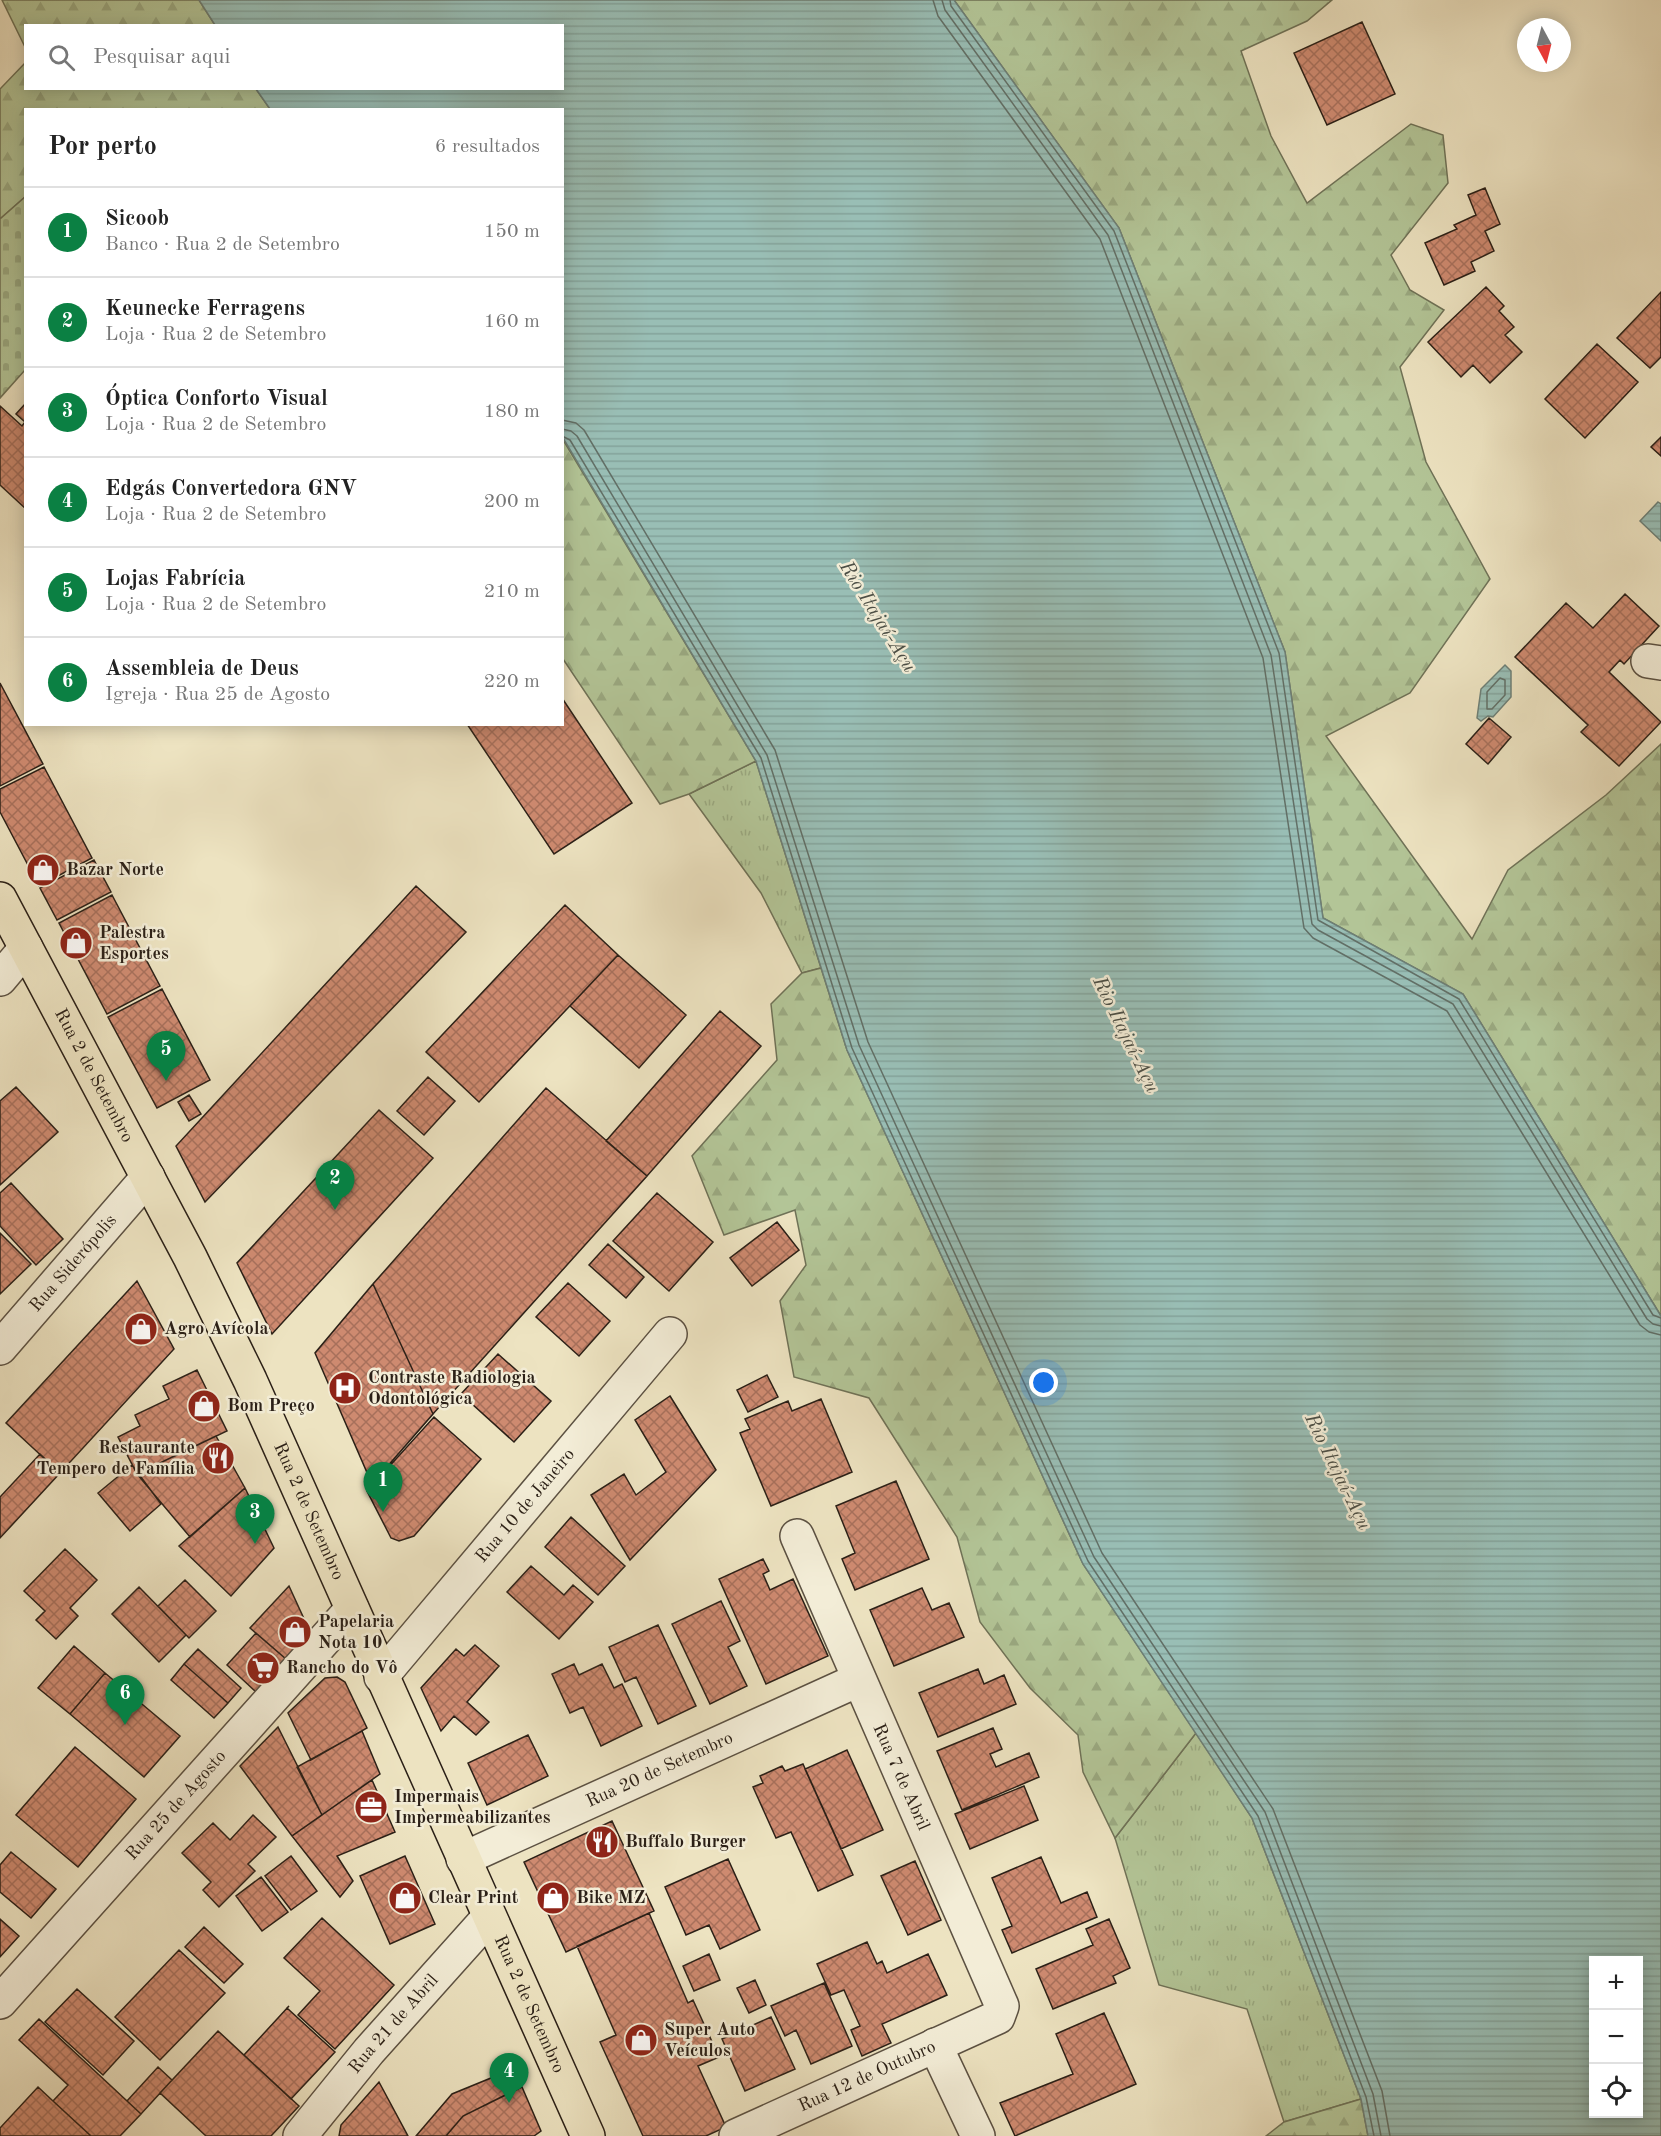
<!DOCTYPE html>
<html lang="pt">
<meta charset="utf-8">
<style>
body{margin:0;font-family:"Old Standard TT",serif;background:#f2f2f2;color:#222}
.controls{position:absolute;right:18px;bottom:18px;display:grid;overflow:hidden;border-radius:0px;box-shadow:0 3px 15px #0003}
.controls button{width:54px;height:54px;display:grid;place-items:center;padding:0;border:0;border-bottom:2px solid #e0e0e0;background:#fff;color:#222;font:30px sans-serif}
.compass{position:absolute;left:1517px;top:18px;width:54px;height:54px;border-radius:50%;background:#fff;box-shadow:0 3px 15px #0003;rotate:173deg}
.you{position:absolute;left:1044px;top:1383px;width:21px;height:21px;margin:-15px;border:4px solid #fff;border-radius:50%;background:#1a73e8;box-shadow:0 0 0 9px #1a73e833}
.badge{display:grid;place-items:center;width:39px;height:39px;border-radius:50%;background:#0b8043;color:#fff;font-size:20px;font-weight:700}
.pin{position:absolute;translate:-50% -50px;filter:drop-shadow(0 2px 3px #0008)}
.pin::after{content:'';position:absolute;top:32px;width:21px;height:18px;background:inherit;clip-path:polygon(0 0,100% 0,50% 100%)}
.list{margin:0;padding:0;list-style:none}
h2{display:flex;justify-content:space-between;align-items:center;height:78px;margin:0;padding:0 24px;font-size:26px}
h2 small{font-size:20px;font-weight:400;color:#767676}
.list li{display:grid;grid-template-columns:39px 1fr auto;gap:18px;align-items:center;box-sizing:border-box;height:90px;padding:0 24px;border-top:2px solid #e0e0e0}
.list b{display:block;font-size:22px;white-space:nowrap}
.list p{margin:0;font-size:20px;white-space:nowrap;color:#767676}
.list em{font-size:20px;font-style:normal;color:#767676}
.icon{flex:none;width:33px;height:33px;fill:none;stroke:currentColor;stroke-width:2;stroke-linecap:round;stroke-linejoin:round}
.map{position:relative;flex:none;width:1661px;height:2136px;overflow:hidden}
.search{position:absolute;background:#fff;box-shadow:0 3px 15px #0003;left:24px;top:24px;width:540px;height:66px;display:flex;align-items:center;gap:15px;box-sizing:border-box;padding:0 21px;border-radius:0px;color:#767676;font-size:22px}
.panel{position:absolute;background:#fff;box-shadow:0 3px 15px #0003;left:24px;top:108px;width:540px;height:618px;border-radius:0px}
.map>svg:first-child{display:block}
.grass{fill:url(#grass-tufts);stroke:#6f7257;stroke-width:1.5}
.forest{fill:url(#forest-firs);stroke:#6f7257;stroke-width:1.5}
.cemetery{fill:url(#cemetery-stones);stroke:#6f7257;stroke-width:1.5}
.water{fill:url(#water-rules);stroke:#6d7f76;stroke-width:1.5;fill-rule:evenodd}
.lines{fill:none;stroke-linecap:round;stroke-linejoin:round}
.shore{stroke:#626f66;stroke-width:1.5}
.building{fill:url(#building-cross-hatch);stroke:#2b2017;stroke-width:1.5}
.minor-casing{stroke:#5c5142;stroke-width:36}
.major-casing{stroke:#2b2017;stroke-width:36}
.minor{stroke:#f3edd7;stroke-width:33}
.major{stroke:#ede3c1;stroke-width:33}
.labels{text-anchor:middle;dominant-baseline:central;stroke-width:5;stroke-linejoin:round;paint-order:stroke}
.poi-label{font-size:18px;font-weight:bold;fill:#2b2017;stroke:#f3edd7;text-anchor:start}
.street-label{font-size:18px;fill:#2b2017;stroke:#f3edd7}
.water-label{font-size:20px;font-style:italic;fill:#4c4f46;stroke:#f3edd7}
</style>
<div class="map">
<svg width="1661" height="2136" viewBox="0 0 1661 2136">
<defs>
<pattern id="grass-tufts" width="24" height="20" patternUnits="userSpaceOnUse" patternTransform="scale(1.5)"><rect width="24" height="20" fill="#b3c597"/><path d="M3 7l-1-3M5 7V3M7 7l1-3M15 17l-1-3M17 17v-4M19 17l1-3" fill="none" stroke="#9aa981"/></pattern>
<pattern id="forest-firs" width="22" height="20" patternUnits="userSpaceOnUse" patternTransform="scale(1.5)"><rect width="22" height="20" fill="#b3c597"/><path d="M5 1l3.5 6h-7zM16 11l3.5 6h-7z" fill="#9aa981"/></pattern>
<pattern id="cemetery-stones" width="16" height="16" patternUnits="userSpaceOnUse" patternTransform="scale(1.5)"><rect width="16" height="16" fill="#b3c597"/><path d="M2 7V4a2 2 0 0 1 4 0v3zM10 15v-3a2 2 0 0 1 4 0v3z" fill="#9aa981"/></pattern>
<pattern id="water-rules" width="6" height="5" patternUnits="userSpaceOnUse" patternTransform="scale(1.5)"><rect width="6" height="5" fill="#99beb5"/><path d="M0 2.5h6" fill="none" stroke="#84a39b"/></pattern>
<pattern id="building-cross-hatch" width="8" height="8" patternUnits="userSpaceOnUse" patternTransform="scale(1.5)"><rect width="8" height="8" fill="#ce8a70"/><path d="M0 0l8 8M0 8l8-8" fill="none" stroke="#a7705b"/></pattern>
</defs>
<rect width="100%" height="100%" fill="#ede3c1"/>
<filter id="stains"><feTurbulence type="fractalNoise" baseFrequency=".00333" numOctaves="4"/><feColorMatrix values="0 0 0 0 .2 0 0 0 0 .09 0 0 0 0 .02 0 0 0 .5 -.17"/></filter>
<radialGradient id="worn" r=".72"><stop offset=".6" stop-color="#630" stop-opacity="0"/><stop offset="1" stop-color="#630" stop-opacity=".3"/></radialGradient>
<path class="grass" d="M756,761l65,207 -19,5 -41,-80 -72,-99z
M1196,1733l56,85 109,281 -77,23 -37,-113 -88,-24 -44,-147z"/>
<path class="forest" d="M2,0h197l16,25 -189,1 -1,21z
M954,0h378l-25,21 -66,30 30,85 36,67 104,-79 32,11 5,48 -57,72 19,35 34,20 -44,57 26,95 64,117 -80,114 -84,43 146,203 36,-69 98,-75 55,-51v572l-198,-322 -140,-76 -38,-266 -166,-424z
M25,63l1,25 230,1 14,20 -244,1 -1,87 -25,22v-130z
M562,438l194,323 -67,33 -29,10 -97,-145z
M821,968l26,82 236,514 113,169 -81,105 -32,-66 -5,-37 -48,-47 -50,-66 -23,-85 -88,-139 -75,-21 -14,-76 26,-36 -11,-55 -71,25 -32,-79 85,-96 -6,-56 31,-31z
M1361,2099l7,37h-102l18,-14z"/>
<path class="cemetery" d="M25,197v173l-25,28v-179z"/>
<path class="water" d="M199,0h755l165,228 166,424 38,266 140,76 198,322v820h-293l-7,-37 -109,-281 -169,-254 -236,-514 -91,-289 -193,-323 -1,-328 -292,-1 -14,-20 306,-1v-62l-347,-1zM1594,1960h44v154h-44z
M1658,502l3,2v37l-21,-20z
M1505,665l6,6v26l-18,20 -5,-1 -7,5 -4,-3 4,-29z"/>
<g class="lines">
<path class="shore" d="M933,0l5,16 162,223 163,419 41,270 9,10 134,73 193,314 9,7 12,3
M942,0l3,10 163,225 163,420 41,269 6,6 135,74 194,315 6,5 8,2
M950,0l1,6 163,225 165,422 39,267 141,79 194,316 8,3
M562,420l14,3 8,7 191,320 93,292 234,511 171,256 109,282 8,45
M562,429l9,2 6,5 190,319 92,290 235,512 171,255 108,282 8,42
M562,436l8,4 191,318 91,290 236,513 170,255 108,281 8,39
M1500,678l5,2v15l-13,14h-5v-17z"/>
</g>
<path class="building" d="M1362,22l33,72 -68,31 -33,-72z
M1485,188l15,36 -15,7 9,20 -23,11 4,9 -31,14 -19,-42 32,-14 -3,-4 22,-10 -8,-20z
M1486,287l18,19 -5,5 15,16 -9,8 17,17 -32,31 -17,-18 -12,12 -33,-35z
M1661,292v65l-11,11 -33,-30z
M1597,344l41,38 -53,56 -40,-39z
M26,403v106l-26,-24v-79l22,20 3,-4 -9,-8z
M1661,437v19l-10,-9z
M1625,594l34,32 -35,38 -4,-4 -11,12 52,50 -42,44 -38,-34 7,-7 -73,-68 51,-54 27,25z
M0,683l43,81 -43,22z
M562,698l70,105 -78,51 -87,-130h95z
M1489,718l22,19 -23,27 -22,-20z
M44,767l48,91 -53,28 -39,-74v-23z
M94,860l17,32 -54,28 -17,-32z
M416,886l50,46 -261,270 -29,-56z
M112,895l48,91 -53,28 -48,-91z
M565,905l53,50 -139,147 -53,-50z
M618,955l68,60 -47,53 -69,-62z
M162,989l48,91 -53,28 -49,-91z
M720,1011l41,35 -114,130 -41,-35z
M428,1077l27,24 -31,34 -27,-24z
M16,1087l42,45 -58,53v-84z
M546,1088l101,88 -214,238 -60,-130z
M189,1095l12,19 -12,7 -11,-19z
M379,1110l54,48 -161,176 -35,-71z
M11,1183l52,56 -27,26 -36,-39v-33z
M657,1193l56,49 -44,49 -56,-50z
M777,1222l22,28 -47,36 -22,-28z
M0,1233l31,31 -31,30z
M608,1244l36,33 -18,21 -37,-33z
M137,1281l37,68 -114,124 -54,-50z
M568,1283l42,38 -31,35 -43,-39z
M373,1284l60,130 -61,70 -57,-131z
M498,1354l53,47 -37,41 -53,-48z
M197,1370l30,61 -90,43 -19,-37 22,-11 -5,-11 34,-16 -6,-13z
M767,1375l11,22 -30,15 -11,-22z
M670,1396l46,74 -86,90 -39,-65 33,-21 12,21 30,-23 -31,-52z
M821,1399l31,73 -81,34 -31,-73 10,-4 -5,-10 43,-18 4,10z
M434,1417l47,42 -67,77 -15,5 -8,-3 -24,-47z
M216,1436l29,52 -55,49 -53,-63z
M40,1454l20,19 -60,65v-41z
M132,1465l29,39 -31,27 -32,-38z
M896,1481l33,78 -74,31 -13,-31 13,-6 -19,-47z
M245,1488l29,60 -43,48 -52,-50z
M571,1517l54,49 -27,29 -53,-48z
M65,1549l32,31 -27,28 8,8 -22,23 -20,-19 9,-9 -21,-20z
M763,1559l6,12 -6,3 7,16 23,-11 35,77 -62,28 -47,-105z
M531,1566l33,29 9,-10 20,17 -34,37 -52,-47z
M185,1580l31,31 -27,27 -31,-32z
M289,1586l16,35 1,15 -20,23 -36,-31z
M139,1587l47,48 -27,27 -47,-48z
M922,1588l10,22 17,-7 15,34 -70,29 -24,-56z
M721,1601l19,40 -12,6 19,39 -37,18 -38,-80z
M658,1625l38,81 -38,18 -22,-47 -11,5 -16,-35z
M256,1633l30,26 -30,33 -29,-27z
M475,1645l24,21 -32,36 22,20 -13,13 -22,-19 -13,15 -20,-43 35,-39 8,7z
M74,1646l31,27 -35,41 -32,-26z
M198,1649l43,39 -13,15 -44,-39z
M184,1664l44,39 -14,15 -43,-38z
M574,1664l5,11 23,-11 12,24 8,-4 20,42 -41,20 -18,-39 -13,6 -18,-39z
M978,1669l6,15 20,-9 12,29 -78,33 -19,-44z
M105,1673l75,63 -36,41 -74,-63z
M337,1677l8,5 22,46 -56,32 -23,-47 37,-35z
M278,1727l44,88 -30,21 -52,-70z
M993,1728l9,21 -12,5 6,13 33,-14 10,24 -77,33 -25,-59z
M362,1731l18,43 -58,41 -25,-48z
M528,1735l20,41 -61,29 -19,-42z
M75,1747l61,52 -58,68 -62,-52z
M847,1750l36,80 -42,19 -36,-80z
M803,1764l50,111 -35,16 -27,-59 -15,6 -23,-51 10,-4 -3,-7 22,-10 3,5z
M372,1780l23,52 -58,24 16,25 -13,16 -48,-61z
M1024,1786l14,34 -68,29 -15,-35z
M253,1815l23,22 -28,27 7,7 -36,36 -16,-17 8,-8 -29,-29 31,-30 17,17z
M612,1821l42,90 -88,41 -42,-90z
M11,1852l45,37 -25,29 -31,-26v-27z
M291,1856l26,35 -26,19 -26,-34z
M405,1856l30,68 -45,20 -30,-68z
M1041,1857l20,46 26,-11 10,25 -85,36 -10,-23 10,-4 -20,-48z
M728,1859l32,71 -40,19 -11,-24 -23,10 -21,-48z
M915,1861l26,59 -33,15 -27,-59z
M261,1877l27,35 -26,19 -26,-35z
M649,1913l39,90 5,-3 26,57 -21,9 28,61 -20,9h-63l-43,-94 16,-7 -39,-89z
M322,1918l72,67 -59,64 -37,-34 22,-24 -36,-33z
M0,1919l19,17 -19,21z
M1109,1919l21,49 -17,8 3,7 -63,26 -17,-40 57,-24 -7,-16z
M204,1927l39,37 -19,19 -39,-36z
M867,1942l10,22 5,-3 5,12 41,-19 19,41 -65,29 9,19 -29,13 -11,-26 9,-4 -16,-36 -13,5 -14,-31z
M179,1950l46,43 -65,67 -45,-43z
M709,1954l11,26 -26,11 -11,-25z
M755,1980l11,25 -17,8 -12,-25z
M824,1983l28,63 -41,18 -15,-34 -11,6 -14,-30z
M77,1989l57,52 -31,34 -58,-53z
M289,2006l-2,2 48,44 -44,47 -47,-44z
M1104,2013l32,71 -121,52 -15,-33 73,-29 -17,-40z
M771,2017l24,52 -50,22 -23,-52z
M39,2019l102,95 -21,22h-29l-38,-35 15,-16 -49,-45z
M218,2031l81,75 -28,30h-65l-46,-43z
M158,2067l14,13 -31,34 -14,-13z
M508,2071l9,18 -54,27 -17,20h-30l36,-42z
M379,2082l29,54h-69l2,-11z
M38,2087l15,14 38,35h-91v-8z
M522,2087l19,44 -7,5h-88l17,-20z"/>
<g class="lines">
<defs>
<g id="minor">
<path d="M1648,661l13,2"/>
<path d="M0,979l26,-31"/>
<path id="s1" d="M0,1348l148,-171"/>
<path id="s2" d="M381,1677l289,-343"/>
<path id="s3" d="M463,1859l395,-179"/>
<path id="s4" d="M0,2002l352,-393"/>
<path d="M935,2045l43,91"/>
<path id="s5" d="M300,2136l69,-85 120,-134"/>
<path id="s6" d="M736,2136l262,-119 4,-11 -205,-470"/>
</g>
<g id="major">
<path id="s7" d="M0,899l190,358 60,123 338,756"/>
</g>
</defs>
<use href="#minor" class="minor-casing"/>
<use href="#major" class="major-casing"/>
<use href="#minor" class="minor"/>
<use href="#major" class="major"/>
</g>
<defs>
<symbol id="shop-disc" viewBox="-11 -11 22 22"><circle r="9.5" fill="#8f2418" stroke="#f3edd7"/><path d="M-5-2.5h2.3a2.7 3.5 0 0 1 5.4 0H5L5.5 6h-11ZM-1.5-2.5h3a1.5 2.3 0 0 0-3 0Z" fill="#fff"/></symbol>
<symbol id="hospital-disc" viewBox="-11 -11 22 22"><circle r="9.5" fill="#8f2418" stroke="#f3edd7"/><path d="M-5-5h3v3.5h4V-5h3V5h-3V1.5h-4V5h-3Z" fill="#fff"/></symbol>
<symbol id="restaurant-disc" viewBox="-11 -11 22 22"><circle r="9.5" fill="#8f2418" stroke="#f3edd7"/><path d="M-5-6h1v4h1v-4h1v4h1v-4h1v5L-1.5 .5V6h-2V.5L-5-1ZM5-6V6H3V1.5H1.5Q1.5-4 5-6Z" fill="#fff"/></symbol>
<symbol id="supermarket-disc" viewBox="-11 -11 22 22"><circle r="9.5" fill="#8f2418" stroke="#f3edd7"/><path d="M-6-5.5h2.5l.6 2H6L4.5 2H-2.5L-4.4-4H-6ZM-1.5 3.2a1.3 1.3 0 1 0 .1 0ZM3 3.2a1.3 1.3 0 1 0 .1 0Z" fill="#fff"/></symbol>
<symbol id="office-disc" viewBox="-11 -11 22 22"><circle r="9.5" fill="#8f2418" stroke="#f3edd7"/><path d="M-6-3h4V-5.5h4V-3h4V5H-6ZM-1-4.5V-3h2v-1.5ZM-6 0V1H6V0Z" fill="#fff"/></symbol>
</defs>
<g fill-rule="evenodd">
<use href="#shop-disc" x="24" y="851" width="38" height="38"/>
<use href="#shop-disc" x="57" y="924" width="38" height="38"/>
<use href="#shop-disc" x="122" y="1310" width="38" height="38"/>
<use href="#hospital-disc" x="326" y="1369" width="38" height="38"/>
<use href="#shop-disc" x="185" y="1387" width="38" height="38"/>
<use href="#restaurant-disc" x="199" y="1439" width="38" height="38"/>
<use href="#shop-disc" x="276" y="1613" width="38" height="38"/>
<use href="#supermarket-disc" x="244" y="1649" width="38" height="38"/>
<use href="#office-disc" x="352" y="1788" width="38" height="38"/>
<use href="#restaurant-disc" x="583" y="1823" width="38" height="38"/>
<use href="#shop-disc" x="386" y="1879" width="38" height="38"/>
<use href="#shop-disc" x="534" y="1879" width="38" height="38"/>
<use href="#shop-disc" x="622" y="2021" width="38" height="38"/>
</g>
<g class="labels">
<g class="poi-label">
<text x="66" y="870">Bazar Norte</text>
<text x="99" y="933">Palestra<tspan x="99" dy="21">Esportes</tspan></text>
<text x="164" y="1329">Agro Avícola</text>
<text x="368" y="1378">Contraste Radiologia<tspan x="368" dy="21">Odontológica</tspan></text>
<text x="227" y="1406">Bom Preço</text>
<text x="195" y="1448" text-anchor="end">Restaurante<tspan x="195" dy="21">Tempero de Família</tspan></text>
<text x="318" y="1622">Papelaria<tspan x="318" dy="21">Nota 10</tspan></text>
<text x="286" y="1668">Rancho do Vô</text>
<text x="394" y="1797">Impermais<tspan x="394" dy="21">Impermeabilizantes</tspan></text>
<text x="625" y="1842">Buffalo Burger</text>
<text x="428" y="1898">Clear Print</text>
<text x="576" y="1898">Bike MZ</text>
<text x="664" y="2030">Super Auto<tspan x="664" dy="21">Veículos</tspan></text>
</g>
<g class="street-label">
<text stroke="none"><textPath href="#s7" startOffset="200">Rua 2 de Setembro</textPath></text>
<text stroke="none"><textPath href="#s1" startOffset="112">Rua Siderópolis</textPath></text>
<text stroke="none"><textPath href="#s2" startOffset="224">Rua 10 de Janeiro</textPath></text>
<text stroke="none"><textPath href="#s7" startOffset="686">Rua 2 de Setembro</textPath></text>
<text stroke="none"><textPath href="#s3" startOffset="216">Rua 20 de Setembro</textPath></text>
<text transform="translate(901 1777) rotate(66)">Rua 7 de Abril</text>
<text stroke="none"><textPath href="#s4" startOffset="264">Rua 25 de Agosto</textPath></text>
<text stroke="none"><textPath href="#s7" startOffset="1226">Rua 2 de Setembro</textPath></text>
<text stroke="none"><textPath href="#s5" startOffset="146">Rua 21 de Abril</textPath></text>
<text stroke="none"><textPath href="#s6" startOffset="144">Rua 12 de Outubro</textPath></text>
</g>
<g class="water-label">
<text transform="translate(877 617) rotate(58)">Rio Itajaí-Açu</text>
<text transform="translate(1125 1035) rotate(64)">Rio Itajaí-Açu</text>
<text transform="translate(1337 1472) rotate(64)">Rio Itajaí-Açu</text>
</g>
</g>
<rect width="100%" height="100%" filter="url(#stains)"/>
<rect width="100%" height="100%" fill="url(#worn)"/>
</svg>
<div class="controls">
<button>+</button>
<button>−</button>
<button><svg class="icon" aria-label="locate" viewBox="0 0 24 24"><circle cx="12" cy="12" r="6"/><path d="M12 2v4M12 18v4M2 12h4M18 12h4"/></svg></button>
</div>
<svg class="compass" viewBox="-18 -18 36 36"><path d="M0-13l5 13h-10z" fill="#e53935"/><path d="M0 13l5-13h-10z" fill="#767676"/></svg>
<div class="you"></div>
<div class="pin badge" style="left:383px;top:1512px">1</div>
<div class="pin badge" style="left:335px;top:1210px">2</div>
<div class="pin badge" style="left:255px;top:1544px">3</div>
<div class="pin badge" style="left:509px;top:2103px">4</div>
<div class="pin badge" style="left:166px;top:1081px">5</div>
<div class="pin badge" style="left:125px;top:1725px">6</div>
<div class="search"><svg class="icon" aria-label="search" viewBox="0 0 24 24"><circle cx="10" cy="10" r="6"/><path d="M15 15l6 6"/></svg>Pesquisar aqui</div>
<section class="panel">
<h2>Por perto<small>6 resultados</small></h2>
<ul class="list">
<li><span class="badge">1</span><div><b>Sicoob</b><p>Banco · Rua 2 de Setembro</p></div><em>150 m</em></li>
<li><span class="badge">2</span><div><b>Keunecke Ferragens</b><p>Loja · Rua 2 de Setembro</p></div><em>160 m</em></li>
<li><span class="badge">3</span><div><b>Óptica Conforto Visual</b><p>Loja · Rua 2 de Setembro</p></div><em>180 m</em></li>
<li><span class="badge">4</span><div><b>Edgás Convertedora GNV</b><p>Loja · Rua 2 de Setembro</p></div><em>200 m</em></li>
<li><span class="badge">5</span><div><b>Lojas Fabrícia</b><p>Loja · Rua 2 de Setembro</p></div><em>210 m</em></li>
<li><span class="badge">6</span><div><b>Assembleia de Deus</b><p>Igreja · Rua 25 de Agosto</p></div><em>220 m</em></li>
</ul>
</section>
</div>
